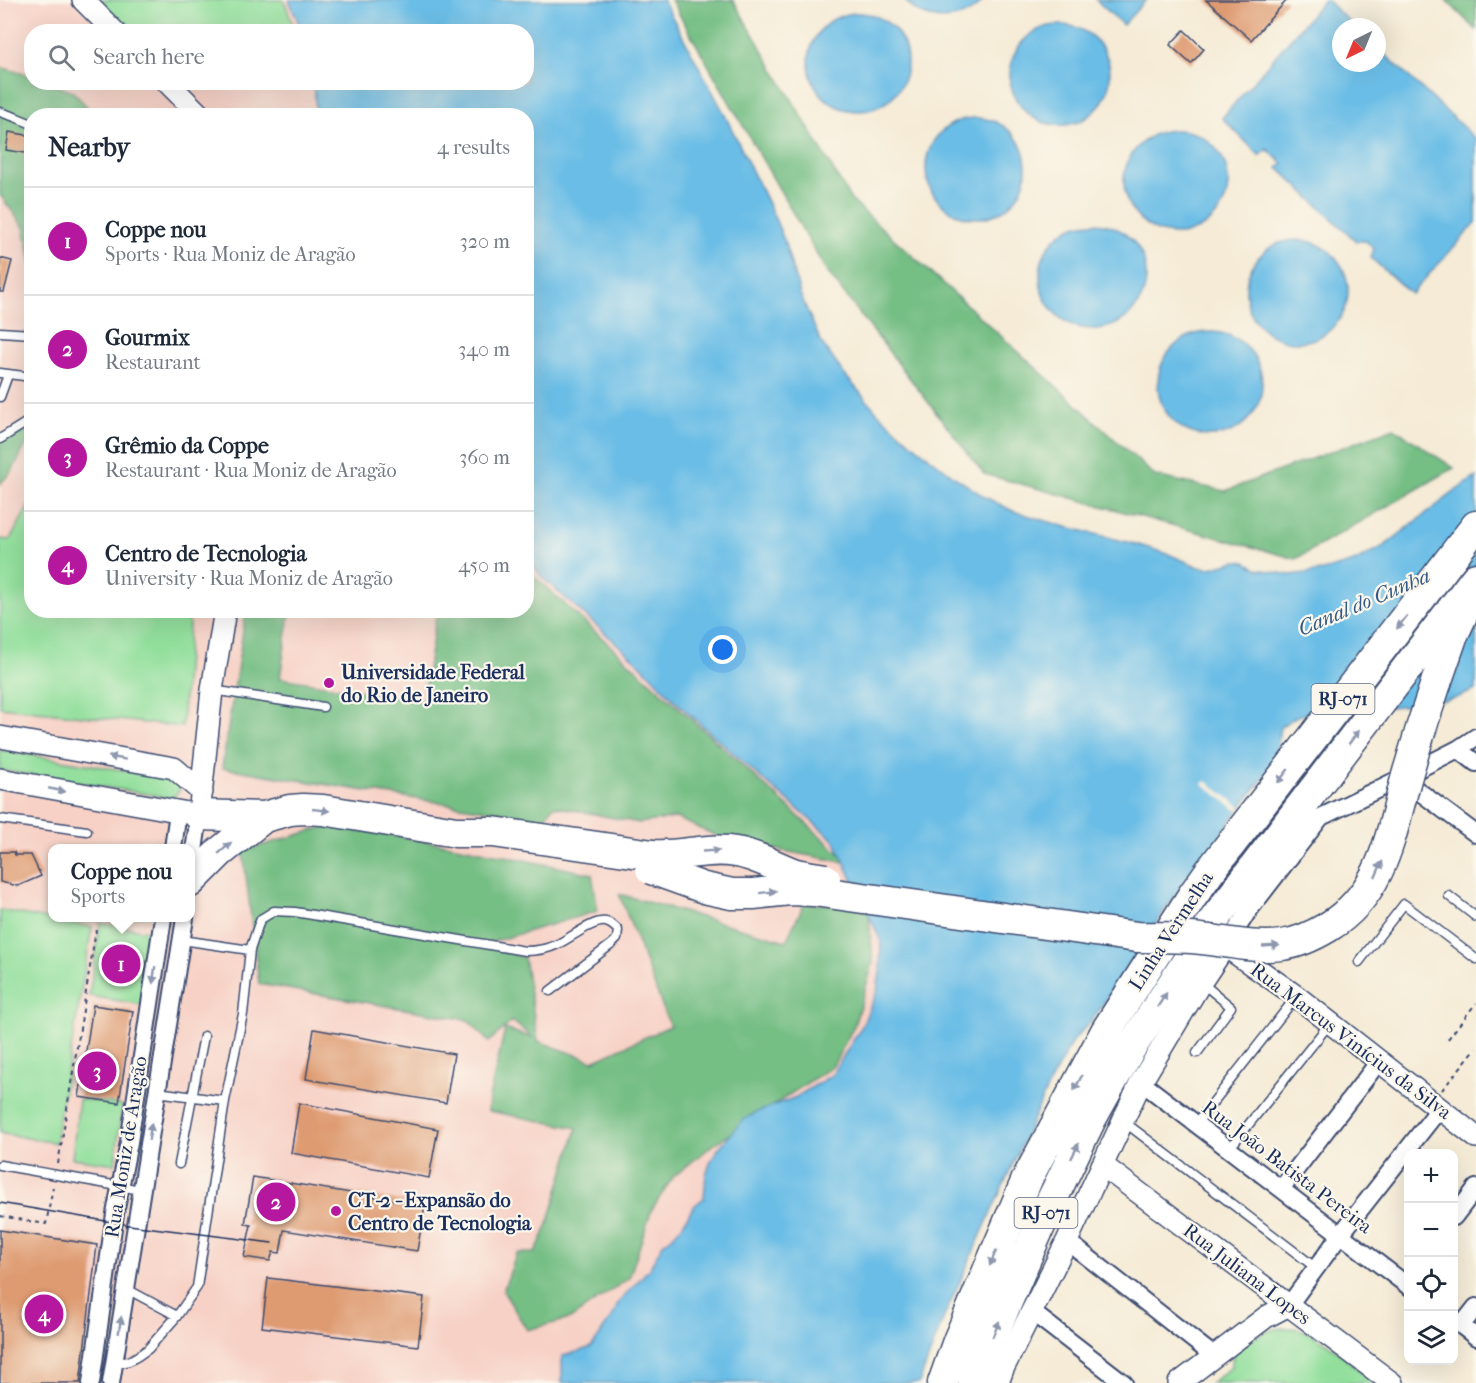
<!DOCTYPE html>
<meta charset="utf-8">
<style>
body{margin:0;font-family:"IM FELL French Canon",serif;background:#f6f6f7;color:#1f2937}
.controls{position:absolute;right:18px;bottom:18px;display:grid;overflow:hidden;border-radius:12px;box-shadow:0 6px 24px #0002}
.controls button{width:54px;height:54px;display:grid;place-items:center;padding:0;border:0;border-bottom:2px solid #e0e1e3;background:#fff;color:#1f2937;font:30px sans-serif}
.compass{position:absolute;left:1332px;top:18px;width:54px;height:54px;border-radius:50%;background:#fff;box-shadow:0 6px 24px #0002;rotate:223deg}
.you{position:absolute;left:723px;top:650px;width:21px;height:21px;margin:-15px;border:4px solid #fff;border-radius:50%;background:#1a73e8;box-shadow:0 0 0 9px #1a73e833}
.badge{display:grid;place-items:center;width:39px;height:39px;border-radius:50%;background:#b5179e;color:#fff;font-size:20px;font-weight:700}
.pin{position:absolute;translate:-50% -50%;border:3px solid #fff;box-shadow:0 2px 6px #0006}
.popup{position:absolute;left:48px;top:844px;width:147px;height:78px;box-sizing:border-box;display:grid;place-content:center;border-radius:12px;background:#fff;filter:drop-shadow(0 2px 4px #0005);font-size:20px;white-space:nowrap;color:#747a83}
.popup b{font-size:22px;color:#1f2937}
.popup::after{content:'';position:absolute;left:50%;top:100%;margin-left:-12px;border:12px solid transparent;border-top-color:#fff}
.list{margin:0;padding:0;list-style:none}
h2{display:flex;justify-content:space-between;align-items:center;height:78px;margin:0;padding:0 24px;font-size:26px}
h2 small{font-size:20px;font-weight:400;color:#747a83}
.list li{display:grid;grid-template-columns:39px 1fr auto;gap:18px;align-items:center;box-sizing:border-box;height:108px;padding:0 24px;border-top:2px solid #e0e1e3}
.list b{display:block;font-size:22px;white-space:nowrap}
.list p{margin:0;font-size:20px;white-space:nowrap;color:#747a83}
.list em{font-size:20px;font-style:normal;color:#747a83}
.icon{flex:none;width:33px;height:33px;fill:none;stroke:currentColor;stroke-width:2;stroke-linecap:round;stroke-linejoin:round}
.map{position:relative;flex:none;width:1476px;height:1383px;overflow:hidden}
.search{position:absolute;background:#fff;box-shadow:0 6px 24px #0002;left:24px;top:24px;width:510px;height:66px;display:flex;align-items:center;gap:15px;box-sizing:border-box;padding:0 21px;border-radius:24px;color:#747a83;font-size:22px}
.panel{position:absolute;background:#fff;box-shadow:0 6px 24px #0002;left:24px;top:108px;width:510px;height:510px;border-radius:24px}
.map>svg:first-child{display:block}
.built{fill:#f7d1c6;fill-rule:evenodd}
.green{fill:#92df9c;stroke:#56877d;stroke-width:1.5}
.forest{fill:#75be84;stroke:#487671;stroke-width:1.5}
.water{fill:#6abde6;stroke:#4276a2;stroke-width:1.5}
.pier{fill:#f5ebd6}
.building{fill:#de9a6f}
.lines{fill:none;stroke-linecap:round;stroke-linejoin:round}
.service-casing{stroke:#3c4b70;stroke-width:11}
.minor-casing{stroke:#3c4b70;stroke-width:20}
.tertiary-casing{stroke:#3c4b70;stroke-width:24}
.motorway-casing{stroke:#3c4b70;stroke-width:33}
.path{stroke:#3c4b70;stroke-width:2;stroke-dasharray:4.5 4.5;stroke-linecap:butt}
.service{stroke:#fff;stroke-width:8}
.minor{stroke:#fff;stroke-width:16}
.tertiary{stroke:#fff;stroke-width:21}
.motorway{stroke:#fff;stroke-width:30}
.tram{stroke:#1b2f5e;stroke-width:1.5}
.motorway-bridge-casing{stroke:#3c4b70;stroke-width:33;stroke-linecap:butt}
.motorway-bridge{stroke:#fff;stroke-width:30}
.oneway{fill:#8d97ae}
.poi-dot{fill:#b5179e;stroke:#fbf7ec;stroke-width:2}
.labels{text-anchor:middle;dominant-baseline:central;stroke-width:4.5;stroke-linejoin:round;paint-order:stroke}
.shield{fill:#fbf7ec;stroke:#5e6b89;stroke-width:1.5}
.shield-label{font-size:18px;font-weight:bold;fill:#1b2f5e}
.poi-label{font-size:20px;font-weight:bold;fill:#1b2f5e;stroke:#fbf7ec;text-anchor:start}
.street-label{font-size:20px;fill:#1b2f5e;stroke:#fbf7ec}
.water-label{font-size:21px;font-style:italic;fill:#335a87;stroke:#fbf7ec}
</style>
<div class="map">
<svg width="1476" height="1383" viewBox="0 0 1476 1383">
<rect width="100%" height="100%" fill="#fbf7ec"/>
<filter id="ink" filterUnits="userSpaceOnUse"><feTurbulence type="fractalNoise" baseFrequency=".0167" numOctaves="2"/><feDisplacementMap in="SourceGraphic" scale="12" xChannelSelector="R" yChannelSelector="G"/><feConvolveMatrix kernelMatrix="1 2 1 2 8 2 1 2 1" color-interpolation-filters="sRGB"/></filter>
<filter id="wash" filterUnits="userSpaceOnUse"><feTurbulence type="fractalNoise" baseFrequency=".008" numOctaves="4" result="noise"/><feDisplacementMap in="SourceGraphic" scale="24" xChannelSelector="R" yChannelSelector="G"/><feGaussianBlur stdDeviation="1.35" result="paint"/><feColorMatrix in="noise" values="0 0 0 0 0 0 0 0 0 0 0 0 0 0 0 0 0 1.4 0 .05"/><feComposite in="paint" operator="in"/></filter>
<g filter="url(#wash)">
<rect width="100%" height="100%" fill="#f5ebd6"/>
<path class="built" d="M0,0h289l13,31 -270,1v50l282,1 1,4 1,28 -284,1v494h494l1,-52 16,20 98,87 34,36 79,71 80,68 47,101 -1,31 -3,19 -15,35 -30,49 -36,22 -39,15 -25,20 -14,17 -12,25 -2,24 -10,8 -13,21 -9,10 -9,7 -14,25 -30,33 -6,13 -15,23 -7,9 -11,4 -18,5v27h-562zM52,848h138v70h-138z"/>
<path class="green" d="M93,0h191l11,31h-170z
M31,502l1,108 158,1 -8,116 -182,-20v-168l10,1z
M0,750l177,29c5,10 3,13 -6,19l-171,-28z
M0,910l92,17 -37,216 -55,-10z
M100,923l54,9 -11,73 -54,-9z
M79,1099l43,6 -7,59 -43,-6z
M1284,1328c5,0 10,0 15,1 25,7 55,37 75,54h-163l19,-15 4,-16c18,-12 27,-22 50,-24z"/>
<path class="forest" d="M671,0h62l118,200 304,276 70,15 169,-63 60,40 -158,91 -312,-85 -159,-205z
M1446,0h30v30z
M0,67l31,9 1,6 17,1 24,9 22,23 -63,1 -1,148 -7,-37 -24,-32z
M25,423l5,15 -18,33 -12,13v-45z
M527,570l323,293 -122,-22 -52,-23 -37,5 -85,-17 -11,13 -321,-51 24,-157h44l-10,67 143,23 14,-90 89,-1z
M331,825l125,21 136,28 6,37 -113,33 39,14 14,83 55,20 77,-35 -51,-132 167,47 18,-37h64l5,59 -19,63 -21,40 -120,79 -40,32 -21,32 -23,69 -59,41 -43,11 -24,-39 14,-38h18l12,-26 30,-99 -89,-17 1,-13 16,-69 28,9 -21,-17 -23,21 -21,-22 -209,-36 -16,-133z"/>
<path class="water" d="M289,0h374l60,111 51,105 10,24 16,54 21,48 22,31 35,40 31,28 43,34 33,22 28,14 50,15 76,19 29,9 31,13 11,1 26,-7 10,1 12,7 32,6 33,-4 31,-9 30,-16 74,-57 18,-12v213l-20,8 -32,6 -117,10 -10,2 -17,11 -4,32 -5,8 -107,144 -69,105 -23,26 -21,38 -21,46 -86,191 -25,66h-357v-27l18,-5 11,-4 7,-9 15,-23 6,-13 30,-33 14,-25 9,-7 9,-10 13,-21 10,-8 2,-24 5,-13 7,-12 25,-29 14,-8 39,-15 36,-22 30,-49 15,-35 3,-19 1,-31 -47,-101 -80,-68 -79,-71 -34,-36 -98,-87 -16,-20 -1,-442 -210,-1 -2,-32 212,-1v-50l-224,-1z
M905,0h78c-21,25 -58,25 -78,0z
M1096,0h50l-23,25z
M1324,0h2l29,27h-14v36h36v-16l99,92v84l-65,71 -40,-36 3,-9 -8,-8h-10l-78,-73 5,-4 -16,-15 -7,7 -38,-38z
M809 62a49 49 0 1 1 98 0a49 49 0 1 1-98 0Z
M1010 75a50 50 0 1 1 100 0a50 50 0 1 1-100 0Z
M926 168a50 50 0 1 1 100 0a50 50 0 1 1-100 0Z
M1124 182a52 52 0 1 1 104 0a52 52 0 1 1-104 0Z
M1040 276a53 53 0 1 1 106 0a53 53 0 1 1-106 0Z
M1246 291a51 51 0 1 1 102 0a51 51 0 1 1-102 0Z
M1158 384a52 52 0 1 1 104 0a52 52 0 1 1-104 0Z"/>
<path class="pier" d="M1206,781l35,26 -3,4 -35,-27z"/>
<g id="blocks">
<path class="building" d="M1206,0h81l-36,40z
M1184,30l20,19 -13,15 -21,-19z
M9,132l23,4v18l-26,-4z
M0,258l12,3 -8,31h-4z
M0,852h14l1,3h16l10,21 -23,10 -18,-4z
M93,1005l40,6 -14,92 -40,-6z
M314,1029l140,25 -8,49 -140,-24z
M299,1103l139,26 -9,49 -138,-25z
M253,1177l172,28 -8,46 -133,-21 -4,23 -7,-1 -3,9 -26,-4 7,-32 -6,-1z
M0,1230l97,15 -17,138h-80z
M268,1278l156,19 -6,49 -156,-19z"/>
</g>
</g>
<g filter="url(#ink)">
<use href="#blocks" fill-opacity="0" stroke="#3c4b70" stroke-width="1.5"/>
<g class="lines">
<defs>
<path id="service" d="M0,112l15,5 17,7
M0,332l32,2
M0,373l32,4
M0,397l8,-22
M0,439l32,-20
M212,690l111,17
M0,819l87,12
M1449,896l27,21
M182,940l68,10
M1359,962l45,-58 72,55
M1197,1053l34,-46 -29,-24
M157,1092l68,9 18,-87 7,-64 8,-24 3,-7 13,-8 21,1 230,39c12,0 23,-2 33,-7 13,-6 34,-24 48,-22 5,1 9,5 12,8l-1,9 -5,5 -62,47
M1123,1121l193,147
M1196,1124l100,-127
M1229,1149l101,-126
M179,1164l25,-128
M0,1165l141,25
M125,1288l52,28
M114,1364l15,-3 9,-5 10,-7 29,-33 20,-29 28,-186"/>
<path id="minor" d="M1458,749l18,14
M1401,778l75,56
M173,848l5,-36
M190,880l9,-65
M1226,946l21,-33 74,-96 80,-39 57,-29 18,-12
M1141,1082l267,204
M1281,1189l99,-129
M1454,1217l22,-29
M1067,1241l147,115
M1289,1305l52,-71 99,-126
M1032,1312l92,71
M1454,1320l22,17
M1461,1326l15,-19
M91,1383l24,-169 14,-72 34,-224
M111,1383l74,-465"/>
<path id="tertiary" d="M83,0l32,32
M167,82l34,34
M0,737l174,31 28,24
M0,779l199,36 13,-125 13,-80
M1102,1165l290,218
M998,1383l5,-14 64,-128 74,-159 60,-100 24,-36 71,50 180,141
M1179,1383l87,-66 23,-12"/>
<path id="motorway" d="M1436,683l16,-46 12,-26
M199,815l65,2 26,-7 13,-1 20,1 133,22h37l160,23
M190,882l30,-30 44,-35
M943,1383l15,-42 70,-164 78,-146 87,-136 17,-24 266,-345
M974,1383l9,-26 63,-145 45,-93 39,-70 87,-133 259,-338"/>
</defs>
<use href="#service" class="service-casing"/>
<use href="#minor" class="minor-casing"/>
<use href="#tertiary" class="tertiary-casing"/>
<use href="#motorway" class="motorway-casing"/>
<path class="path" d="M1448,1039l28,-36
M1442,1090l34,-42
M58,1164l38,-234
M0,1216l46,8 7,-37"/>
<use href="#service" class="service"/>
<use href="#minor" class="minor"/>
<use href="#tertiary" class="tertiary"/>
<use href="#motorway" class="motorway"/>
<path class="tram" d="M0,1203l129,22 143,18"/>
<defs>
<path id="motorway-bridge" d="M653,855c28,2 55,-8 83,-3 20,3 38,14 57,21 10,3 21,4 32,6
M651,869l53,19 28,6h21l37,-4 24,1 323,46c18,0 36,0 54,1 31,2 60,11 91,7 17,-2 31,-9 46,-18 55,-34 62,-90 78,-148 9,-32 19,-64 30,-96"/>
</defs>
<use href="#motorway-bridge" class="motorway-bridge-casing"/>
<use href="#motorway-bridge" class="motorway-bridge"/>
</g>
<defs><path id="oneway-solid" d="M-6-.8H1V-3.2L6.5 0L1 3.2V.8H-6Z" transform="scale(1.5)"/></defs>
<g class="oneway">
<use href="#oneway-solid" transform="translate(1402 622) rotate(128)"/>
<use href="#oneway-solid" transform="translate(1354 737) rotate(-53)"/>
<use href="#oneway-solid" transform="translate(117 758) rotate(-170)"/>
<use href="#oneway-solid" transform="translate(1283 776) rotate(128)"/>
<use href="#oneway-solid" transform="translate(57 790) rotate(11)"/>
<use href="#oneway-solid" transform="translate(321 810) rotate(6)"/>
<use href="#oneway-solid" transform="translate(225 848) rotate(-41)"/>
<use href="#oneway-solid" transform="translate(711 851) rotate(-3)"/>
<use href="#oneway-solid" transform="translate(1379 869) rotate(-66)"/>
<use href="#oneway-solid" transform="translate(768 892) rotate(-7)"/>
<use href="#oneway-solid" transform="translate(1271 946) rotate(-3)"/>
<use href="#oneway-solid" transform="translate(154 975) rotate(98)"/>
<use href="#oneway-solid" transform="translate(1162 1000) rotate(-57)"/>
<use href="#oneway-solid" transform="translate(1078 1083) rotate(118)"/>
<use href="#oneway-solid" transform="translate(150 1132) rotate(-81)"/>
<use href="#oneway-solid" transform="translate(1075 1151) rotate(-64)"/>
<use href="#oneway-solid" transform="translate(993 1258) rotate(113)"/>
<use href="#oneway-solid" transform="translate(120 1325) rotate(-81)"/>
<use href="#oneway-solid" transform="translate(996 1329) rotate(-67)"/>
</g>
</g>
<g class="poi-dot">
<circle cx="329" cy="683" r="6"/>
<circle cx="336" cy="1211" r="6"/>
</g>
<g class="labels">
<g class="shield">
<rect x="1311.5" y="684" width="63" height="30" rx="4.5"/>
<rect x="1014.5" y="1198" width="63" height="30" rx="4.5"/>
</g>
<g class="shield-label">
<text x="1343" y="699">RJ-071</text>
<text x="1046" y="1213">RJ-071</text>
</g>
<g class="poi-label">
<text x="341" y="672">Universidade Federal<tspan x="341" dy="23">do Rio de Janeiro</tspan></text>
<text x="348" y="1200">CT-2 - Expansão do<tspan x="348" dy="23">Centro de Tecnologia</tspan></text>
</g>
<g class="street-label">
<text transform="translate(1171 931) rotate(-57)">Linha Vermelha</text>
<text transform="translate(1351 1041) rotate(37)">Rua Marcus Vinícius da Silva</text>
<text transform="translate(126 1147) rotate(-81)">Rua Moniz de Aragão</text>
<text transform="translate(1287 1167) rotate(37)">Rua João Batista Pereira</text>
<text transform="translate(1247 1274) rotate(37)">Rua Juliana Lopes</text>
</g>
<g class="water-label">
<text transform="translate(1364 602) rotate(-23)">Canal do Cunha</text>
</g>
</g>
</svg>
<div class="controls">
<button>+</button>
<button>−</button>
<button><svg class="icon" aria-label="locate" viewBox="0 0 24 24"><circle cx="12" cy="12" r="6"/><path d="M12 2v4M12 18v4M2 12h4M18 12h4"/></svg></button>
<button><svg class="icon" aria-label="layers" viewBox="0 0 24 24"><path d="M12 4l9 5-9 5-9-5zM3 14l9 5 9-5"/></svg></button>
</div>
<svg class="compass" viewBox="-18 -18 36 36"><path d="M0-13l5 13h-10z" fill="#e53935"/><path d="M0 13l5-13h-10z" fill="#747a83"/></svg>
<div class="you"></div>
<div class="pin badge" style="left:121px;top:964px">1</div>
<div class="popup"><b>Coppe nou</b>Sports</div>
<div class="pin badge" style="left:276px;top:1202px">2</div>
<div class="pin badge" style="left:97px;top:1071px">3</div>
<div class="pin badge" style="left:44px;top:1314px">4</div>
<div class="search"><svg class="icon" aria-label="search" viewBox="0 0 24 24"><circle cx="10" cy="10" r="6"/><path d="M15 15l6 6"/></svg>Search here</div>
<section class="panel">
<h2>Nearby<small>4 results</small></h2>
<ul class="list">
<li><span class="badge">1</span><div><b>Coppe nou</b><p>Sports · Rua Moniz de Aragão</p></div><em>320 m</em></li>
<li><span class="badge">2</span><div><b>Gourmix</b><p>Restaurant</p></div><em>340 m</em></li>
<li><span class="badge">3</span><div><b>Grêmio da Coppe</b><p>Restaurant · Rua Moniz de Aragão</p></div><em>360 m</em></li>
<li><span class="badge">4</span><div><b>Centro de Tecnologia</b><p>University · Rua Moniz de Aragão</p></div><em>450 m</em></li>
</ul>
</section>
</div>
